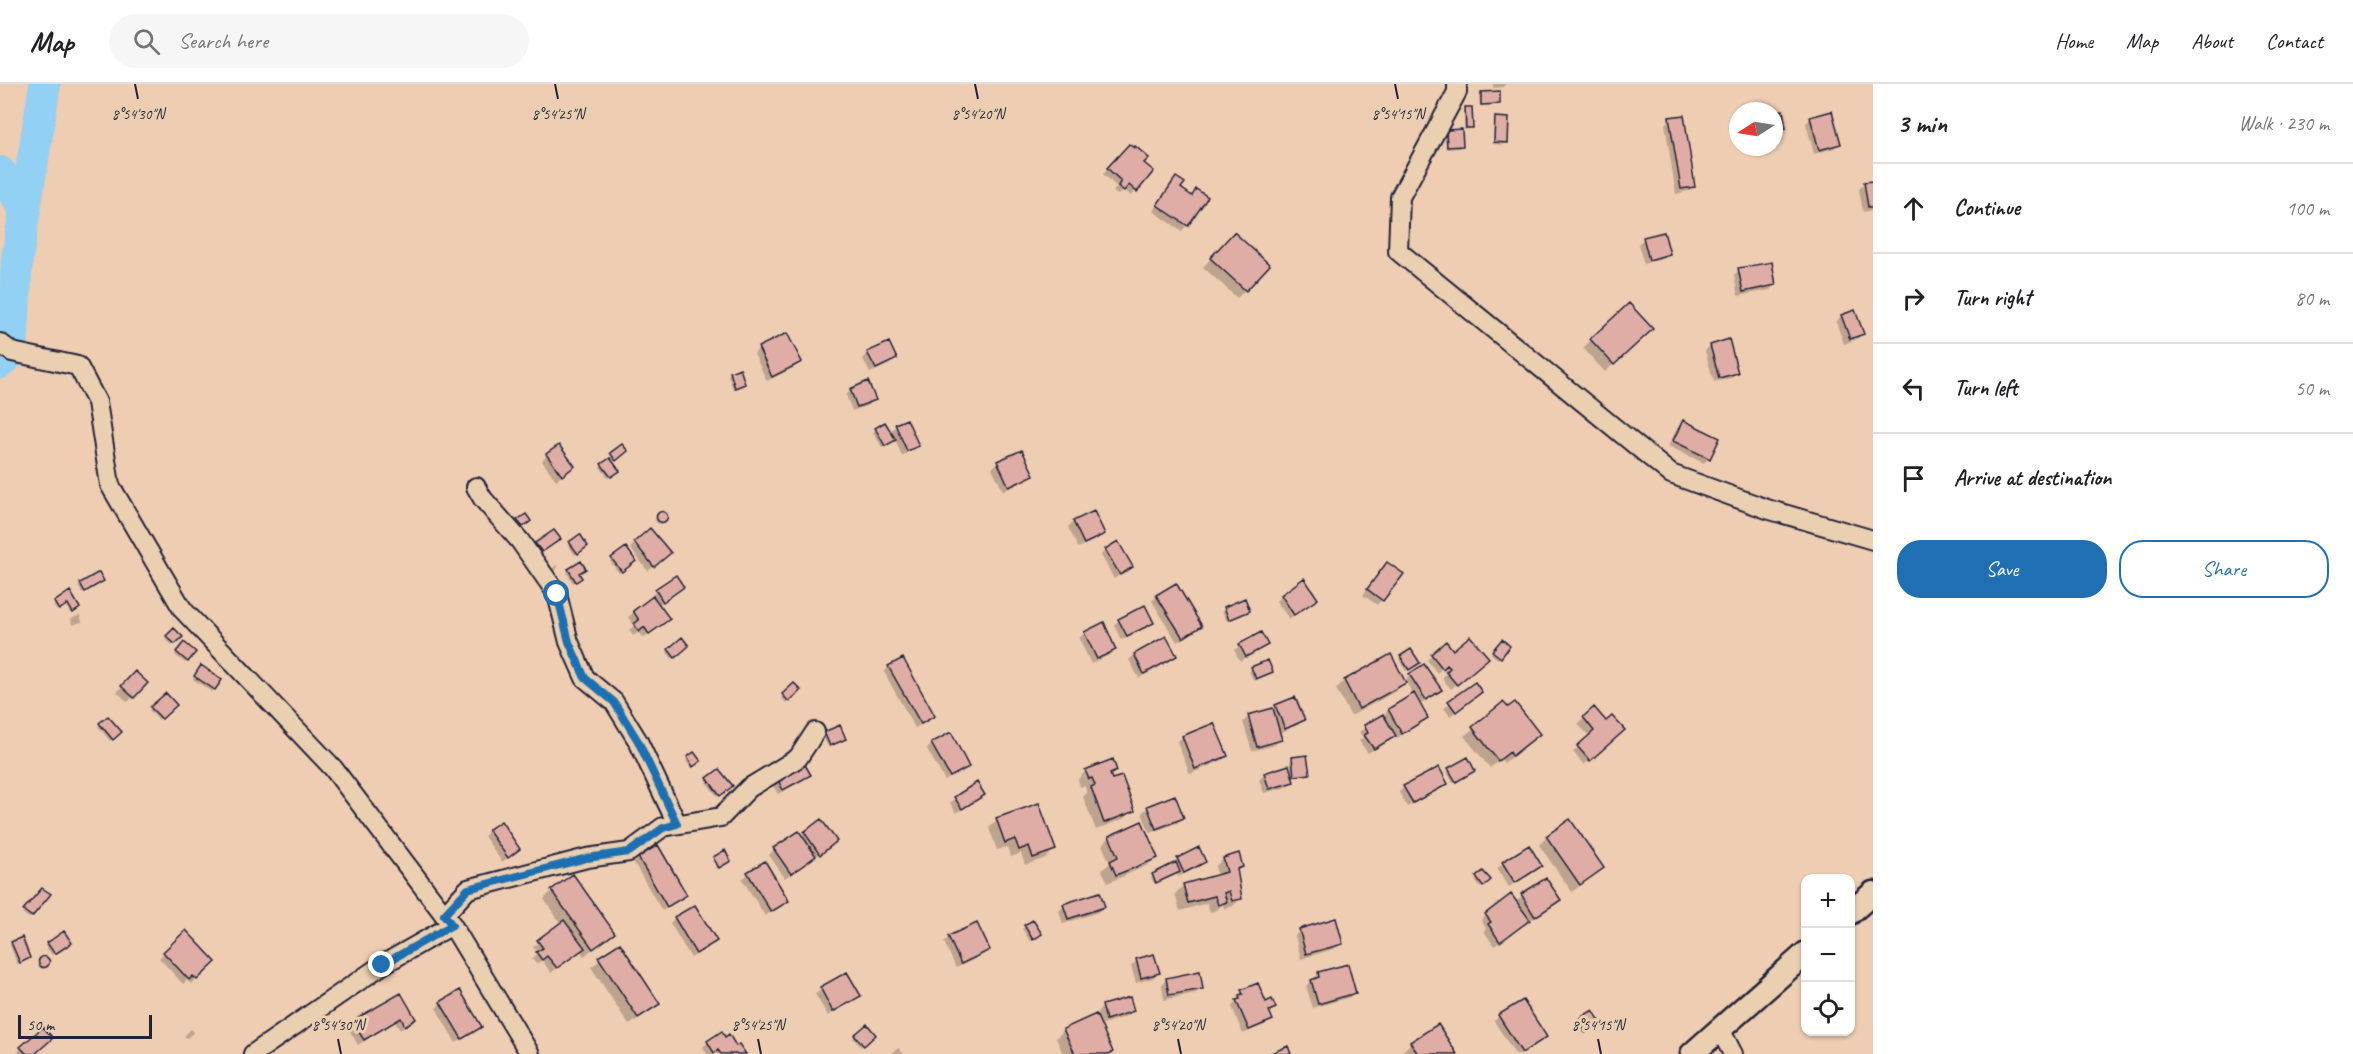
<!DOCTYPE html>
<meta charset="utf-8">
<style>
body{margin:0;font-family:Caveat,sans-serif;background:#f6f6f6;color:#202124}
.controls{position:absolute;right:18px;bottom:18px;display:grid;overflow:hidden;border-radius:12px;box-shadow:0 2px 4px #0004}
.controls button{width:54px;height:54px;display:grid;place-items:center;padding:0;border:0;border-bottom:2px solid #e0e0e0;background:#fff;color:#202124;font:30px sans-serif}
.compass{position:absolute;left:1729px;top:18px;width:54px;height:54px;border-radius:50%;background:#fff;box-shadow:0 2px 4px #0004;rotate:258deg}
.scale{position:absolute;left:18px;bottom:15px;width:134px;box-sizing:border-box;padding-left:6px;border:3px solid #22223b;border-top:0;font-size:16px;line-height:21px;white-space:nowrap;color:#22223b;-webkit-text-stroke:4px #eacfb1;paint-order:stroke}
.stop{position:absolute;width:18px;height:18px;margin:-14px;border:4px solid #1f6fb2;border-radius:50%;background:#fff}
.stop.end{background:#1f6fb2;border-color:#fff;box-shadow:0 2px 6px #0008}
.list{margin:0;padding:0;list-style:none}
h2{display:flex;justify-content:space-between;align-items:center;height:78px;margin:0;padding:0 24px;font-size:26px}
h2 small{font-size:20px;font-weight:400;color:#757577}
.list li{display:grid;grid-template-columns:39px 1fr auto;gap:18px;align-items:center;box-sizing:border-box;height:90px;padding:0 24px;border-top:2px solid #e0e0e0}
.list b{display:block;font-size:22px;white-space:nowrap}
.list em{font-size:20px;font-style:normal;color:#757577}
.actions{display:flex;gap:12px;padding:18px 24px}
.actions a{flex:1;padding:14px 0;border:2px solid #1f6fb2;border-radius:24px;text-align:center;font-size:21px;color:#1f6fb2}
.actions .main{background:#1f6fb2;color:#fff}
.icon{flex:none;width:33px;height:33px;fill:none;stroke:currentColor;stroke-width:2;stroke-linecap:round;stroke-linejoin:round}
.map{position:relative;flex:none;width:1873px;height:970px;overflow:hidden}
header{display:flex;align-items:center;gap:36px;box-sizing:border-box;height:84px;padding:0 30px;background:#fff;border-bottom:2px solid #e0e0e0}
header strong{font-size:28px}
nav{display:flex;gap:33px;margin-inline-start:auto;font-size:21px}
.search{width:420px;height:54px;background:#f6f6f6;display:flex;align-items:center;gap:15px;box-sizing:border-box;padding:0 21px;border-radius:33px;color:#757577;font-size:22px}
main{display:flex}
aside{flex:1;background:#fff}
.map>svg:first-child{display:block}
.shadow{fill:#0003}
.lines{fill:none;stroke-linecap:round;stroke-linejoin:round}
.river{stroke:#92d1f3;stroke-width:32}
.building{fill:#dfada5;stroke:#22223b;stroke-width:1.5}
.minor-casing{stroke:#22223b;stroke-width:22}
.major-casing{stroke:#22223b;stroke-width:27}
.minor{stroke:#eacfb1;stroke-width:18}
.major{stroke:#eacfb1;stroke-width:22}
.route{stroke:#1f6fb2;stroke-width:8}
.ticks{fill:none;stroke:#22223b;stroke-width:2}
.ticks-label{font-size:15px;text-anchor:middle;fill:#22223b;stroke:#eacfb1;stroke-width:6;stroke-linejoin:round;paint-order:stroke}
</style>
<header>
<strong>Map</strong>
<div class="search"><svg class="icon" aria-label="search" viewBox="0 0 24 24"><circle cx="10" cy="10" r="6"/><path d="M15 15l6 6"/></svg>Search here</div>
<nav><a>Home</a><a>Map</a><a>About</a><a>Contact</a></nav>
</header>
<main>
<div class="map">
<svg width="1873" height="970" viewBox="0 0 1873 970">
<rect width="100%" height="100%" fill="#eecdb2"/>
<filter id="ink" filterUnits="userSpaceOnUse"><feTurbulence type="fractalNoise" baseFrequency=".0167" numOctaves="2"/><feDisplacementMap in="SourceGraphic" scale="12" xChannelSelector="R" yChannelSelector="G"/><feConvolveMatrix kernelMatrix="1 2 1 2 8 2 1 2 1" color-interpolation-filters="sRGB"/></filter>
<g filter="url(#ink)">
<path class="shadow" d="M1493,0h12v1l-2,2 -10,1z
M1481,10l18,9 -3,2 -16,1 -1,-10z
M1466,25l5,18 -2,2 -5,1v-19z
M1774,30l11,14 -5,5 -6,1z
M1811,34l28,25 -5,5 -20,6 -8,-31z
M1496,35l10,24 -2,2 -11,-1 1,-23z
M1670,35l23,67 -5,5 -12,3 -11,-70z
M1447,47l14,15 -2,2 -13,1 -1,-16z
M1124,67l18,12 -6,28 -5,5 -7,-6 -6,5 -5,-3 4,-5 -14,-13z
M1176,95l3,10 12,8 5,-6 -9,34 -5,6 -29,-20z
M1873,98v28l-10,2 -4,-23 5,-5z
M1644,155l25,14 -6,5 -19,6 -6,-20z
M1226,158l19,48 -8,8 -34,-31z
M1739,186l36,14 -5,6 -32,6 -4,-21z
M1854,228l8,22 -5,5 -13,5 -8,-22 5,-6z
M1643,253l-38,35 -22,-24 8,-8z
M1710,262l26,26 -5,6 -17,4 -9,-31z
M759,264l41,14 -5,5 -28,14 -13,-27z
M868,269l27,5 -5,6 -20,9 -7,-14z
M731,289l13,11 -11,5 -5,-14z
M851,306l23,9 -5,6 -17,6 -6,-16z
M1683,338l26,36 -5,5 -36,-17 10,-19z
M885,340l5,8 6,-6 21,20 -15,10 -7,-17 -13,8 -9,-15z
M622,362l4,5 -14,12 4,10 -8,5 -8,-11z
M1021,368l11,23 -5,5 -24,11 -11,-23 6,-5z
M547,371l21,16 -12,9 -14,-19z
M1093,429l10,21 -5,5 -20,9 -10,-21 5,-5z
M655 435a5 5 0 1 1 10 0a5 5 0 1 1-10 0Z
M557,457l-18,12 -5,-7 2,-2z
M570,459l14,5 -9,7 -7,-10z
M635,459l29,15 -16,13 -18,-23z
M1106,466l25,17 -17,12 -13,-24z
M612,475l20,4 -13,10 -9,-12z
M581,479l-3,17 -5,3 -6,-10z
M556,481l2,2 -5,5 -2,-2z
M1382,485l20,5 -25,31 -14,-10z
M98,490l2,9 -18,10 -4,-7z
M675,493l2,15 -19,13 4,19 -19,14 -4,-6 -6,4 -4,-6 5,-4 -6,-9 24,-18 -1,-3 5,-5z
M69,509l7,17 -5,4 -6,-9 -8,6 -4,-6z
M1157,512l43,30 -23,16 -25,-41z
M1282,512l34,3 -27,20 -13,-18z
M1225,524l21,4 -19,9 -5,-10z
M80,531l2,7 -10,3 -1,-6z
M1119,536l33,2 -5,6 -26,12 -7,-15z
M174,546l7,7 -9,8 -7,-6z
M1085,549l30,17 -6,5 -18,9 -12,-26z
M1260,550l6,11 -26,16 -6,-11z
M1166,554l9,18 -5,5 -31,17 -10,-18 5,-5z
M682,555l5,7 -15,13 -5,-7z
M1502,557l-2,16 -2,2 -7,-5z
M184,560l10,9 -9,10 -10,-8z
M1453,568l28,11 -30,26 -9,-11 4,-4 -5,-5 -4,4 -10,-13 5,-5z
M1390,572l14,26 6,-7 30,15 -21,15 7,13 -5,5 -24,15 -2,-3 -6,6 -21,12 -9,-12 4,-3 -4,-6 25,-16 4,-6 26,-15 -8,-13 -10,9 -45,25 -15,-27 8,-8z
M1401,573l15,8 -10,6 -7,-12z
M1267,578l4,10 -18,8 -4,-9z
M889,583l45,49 -6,5 -13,7 -31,-56z
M199,585l21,11 -8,12 -19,-13z
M135,589l11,10 -18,19 -11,-10z
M1475,600v13l-25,19 -6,-8z
M794,601l5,5 -13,13 -5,-6z
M165,611l10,10 -16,15 -10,-10z
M1503,620l35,30 -34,29 -3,-4 -11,9 -26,-32z
M1276,622l27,14 -5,5 -19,8 1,6 -5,6 -23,6 -9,-29 6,-6 24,-6z
M1594,625l23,26 -33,30 -11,-13 17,-15 -12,-13z
M108,634l12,14 -10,9 -12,-15z
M825,649l20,5 -17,9 -6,-12z
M1183,653l43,19 -5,5 -31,13 -13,-32z
M932,660l35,23 -22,14 -18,-32z
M688,674l9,5 -6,5 -5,-7z
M1293,675l15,14 -17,5 1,3 -5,6 -23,6 -5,-13 6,-6 27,1 -2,-14z
M804,681l5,9 -5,6 -26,14 -6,-10z
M1449,686l22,2 -18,11 -6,-11z
M719,687l12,15 -13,11 -12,-15z
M1086,687h30l-6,6 24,33 -9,8 -29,12 -13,-33 4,-4 -3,-8 -4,2 -2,-8z
M1446,700l-5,5 -34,18 -8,-15 5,-5z
M983,711l-27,18 -6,-10 5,-5z
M1174,713l8,20 -5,6 -27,10 -8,-20 5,-5z
M997,736l57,30 -8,8 -21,7 -4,-12 -10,4 -4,-10 -10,3 -8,-22z
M821,737l9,25 -45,32 -16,-23 5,-5 27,-14z
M489,747l24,23 -11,8 -18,-26z
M1110,753l46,20 -8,8 -40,18 -6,-13 8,-7 -8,-18z
M1547,753l55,30 -30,25 -33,-47z
M1528,763l12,19 -31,21 -12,-19z
M639,774l46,37 -23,16 -28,-48z
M714,774l13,5 -10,6 -5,-9z
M1178,775l26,3 -5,5 -21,10 -1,-4 -23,11 -3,-7z
M1223,775l18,8 -5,5 5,26 -8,8 -9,3 -1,-5 -6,6 -7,2 -3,-9 -27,8 -5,-17 9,-9 34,-9 -3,-9z
M764,779l23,38 -22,15 -23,-37z
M1483,789l6,7 -9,8 -5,-8z
M1545,796l14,20 -65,46 -10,-15 2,-3 -5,-8 5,-5 29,-13z
M42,806l6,5 -19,23 -7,-5z
M552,807l61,42 -29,23 -4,-6 -29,23 -9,-13 -6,4 -4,-5 6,-6 -5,-6 28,-23 -17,-25z
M1064,822h39l-5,6 -35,12 -4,-13z
M675,834l40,23 -24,17 -21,-35z
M1033,838l5,14 -8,5 -8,-12z
M1300,846l41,13 -5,5 -35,11 -6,-23z
M185,849l29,29 -23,22 -4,-4 -4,4 -24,-26z
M949,853l39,13 -5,5 -27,13 -12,-26z
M12,859l17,15 -12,6 -7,-19z
M48,860h20l-16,11 -7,-9z
M619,861l39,59 -29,21 -38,-58z
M38 880a5 5 0 1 1 10 0a5 5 0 1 1-10 0Z
M1137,877l21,12 -5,5 -17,5 -5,-17z
M847,890l12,22 -31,20 -13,-22z
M1319,890l36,18 -5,5 -37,11 -7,-22z
M1167,895l35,9 -6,5 -32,7 -2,-16z
M1242,907l32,16 -5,6 2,6 -5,5 -23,10 -11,-27 6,-9 -1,-2z
M400,911l15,24 -15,11 -5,-8 -37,23 -10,-17z
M1129,914l4,13 -6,5 -27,9 12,26 -3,3h-46l-7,-16 8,-8 34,-15 -1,-3 5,-5z
M441,919l39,24 -24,16 -20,-35z
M1592,928l5,13 -13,9 -7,-11z
M1499,932l46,21 -24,17h-6l-21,-33z
M867,942l7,9 -13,12 -8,-9z
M191,945l3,3 -7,6 -3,-2z
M708,958l28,6 8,6h-37l-4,-7z
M1411,959l45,11h-51l-2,-3z
M21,964l12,6h-16z
M898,964l6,6h-13z"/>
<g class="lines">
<path class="river" d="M0,88l25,38
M0,279l12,-11 5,-93 28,-175"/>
</g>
<path class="building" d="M1500,7v13l-19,1v-13z
M1465,23h7l1,21h-7z
M1783,26l3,18 -12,3v-19z
M1832,27l9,33 -22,6 -9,-33z
M1684,31l11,72 -14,2 -12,-72z
M1495,33l14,1 -1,25 -14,-1z
M1462,45l1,17 -16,1 -1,-17z
M1129,60l5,4 1,-2 14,12 -5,5 10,8 -17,21 -8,-7 -5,6 -6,-5 3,-5 -14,-13z
M1176,93l9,6 -4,5 11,8 4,-7 12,8 -20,29 -31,-21z
M1873,97v26h-5l-4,-25z
M1234,148l36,33 -24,26 -36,-33z
M1664,148l6,22 -21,6 -6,-23z
M1772,178l4,23 -33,7 -5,-24z
M1629,219l24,26 -39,36 -24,-26z
M1855,226l9,24 -14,5 -9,-24z
M787,249l15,29 -30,15 -14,-30z
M1729,255l9,34 -19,5 -9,-33z
M889,258l8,17 -21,10 -9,-17z
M740,284l5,16 -10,4 -5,-16z
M868,297l8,19 -19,7 -7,-18z
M907,335l12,27 -12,5 -12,-27z
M1683,336l37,18 -10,21 -37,-18z
M885,338l11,18 -11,6 -10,-18z
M622,360l6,7 -12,10 -6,-8z
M559,361l16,21 -13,10 -16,-22z
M1022,366l12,25 -25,12 -12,-26z
M610,374l10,13 -9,6 -10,-13z
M1094,427l11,23 -21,10 -11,-23z
M656.5 433a5.5 5.5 0 1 1 11 0a5.5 5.5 0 1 1-11 0Z
M526,430l5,7 -8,6 -6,-7z
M650,444l21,25 -17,14 -20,-25z
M554,446l7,9 -19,13 -7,-9z
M580,450l8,12 -10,8 -9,-12z
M1118,457l15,26 -13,8 -15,-26z
M626,463l10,14 -14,11 -11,-14z
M581,477l5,8 -7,4 3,5 -6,4 -8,-13z
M1387,478l17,12 -21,27 -16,-12z
M99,488l5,9 -19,11 -5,-9z
M676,491l8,12 -21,15 -8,-13z
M1304,494l14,21 -24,16 -13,-20z
M1176,499l26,43 -19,12 -27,-43z
M70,507l10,17 -7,5 -5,-9 -9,6 -5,-8z
M653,512l17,23 -21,15 -5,-7 -5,5 -5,-8 5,-4 -6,-9z
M1245,514l5,13 -21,9 -5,-13z
M1145,521l9,18 -27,13 -9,-17z
M1104,538l12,28 -19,9 -13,-27z
M174,544l9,9 -8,7 -9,-8z
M1261,548l7,13 -22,12 -7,-13z
M1166,552l11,20 -33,18 -10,-20z
M1470,552l19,22 -32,27 -11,-13 4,-4 -3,-3 -4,4 -12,-15 15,-13 7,9z
M682,553l7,9 -14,12 -7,-9z
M1502,555l8,7 -9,12 -9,-7z
M184,558l12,10 -8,10 -12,-10z
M1411,565l9,14 -11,7 -9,-14z
M1391,570l15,29 -47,26 -15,-29z
M903,574l32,58 -14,8 -33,-58z
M1268,576l5,12 -17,7 -5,-12z
M1424,580l18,26 -16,10 -17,-26z
M201,581l21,15 -7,10 -21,-14z
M135,587l13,12 -14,15 -13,-12z
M1475,598l7,10 -26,20 -8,-11z
M794,599l7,7 -12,12 -7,-8z
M166,609l11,12 -15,14 -12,-12z
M1414,609l14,25 -26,16 -14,-25z
M1295,613l10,23 -20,9 -10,-24z
M1503,618l5,5 7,-5 25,32 -28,22 -2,-4 -12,9 -26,-34z
M1594,623l12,14 6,-5 13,14 -35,31 -13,-15 17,-15 -11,-14z
M1273,624l9,32 -25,7 -9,-32z
M1383,630l13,22 -22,13 -10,-14 4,-2 -4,-8z
M108,632l14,16 -9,8 -14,-17z
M1214,639l14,33 -33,13 -13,-33z
M840,641l6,14 -16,7 -6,-14z
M951,648l18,35 -19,10 -19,-34z
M694,668l7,9 -8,6 -6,-10z
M1307,671l3,19 -16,2 -2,-19z
M1468,673l7,14 -19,11 -8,-14z
M1113,675l4,12 -7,3 2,5 10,-3 13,35 -31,12 -13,-36 4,-2 -3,-7 -3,1 -4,-9z
M804,679l7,12 -28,15 -6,-12z
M1289,681l5,17 -25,7 -5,-16z
M1439,683l9,17 -35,19 -10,-17z
M719,685l14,17 -13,10 -13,-18z
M977,698l8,13 -23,14 -8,-12z
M1175,711l9,23 -28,11 -9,-23z
M1039,719l17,47 -23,8 -4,-12 -10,4 -4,-11 -10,4 -9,-25z
M821,735l16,22 -17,14 -16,-23z
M1570,735l34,49 -24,17 -34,-49z
M501,737l19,28 -12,9 -20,-28z
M1142,737l16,37 -42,17 -6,-14 8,-4 -9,-21z
M799,747l17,25 -25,18 -18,-26z
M658,761l29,50 -20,12 -29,-50z
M1529,761l13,21 -27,17 -13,-21z
M1199,763l7,15 -22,11 -7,-15z
M725,766l6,11 -12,7 -6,-11z
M1239,769l4,14 -6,2 5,30 -10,2 -3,-10 -5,2 3,9 -9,3 -3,-9 -27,7 -5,-19 44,-12 -4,-14z
M765,777l24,40 -18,11 -24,-40z
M1176,778l4,10 -24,11 -4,-9z
M1483,787l8,9 -8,7 -7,-10z
M573,790l42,59 -22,16 -42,-59z
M1546,794l15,22 -26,17 -14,-23z
M42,804l9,6 -19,23 -9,-7z
M1100,808l5,15 -37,12 -5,-15z
M1511,810l19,26 -30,22 -12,-18 3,-2 -6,-8z
M695,821l22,36 -21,13 -22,-37z
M1336,834l7,26 -37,10 -7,-25z
M564,836l21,28 -28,20 -10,-12 -5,4 -6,-8 7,-4 -6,-8z
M1033,836l9,14 -9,6 -9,-15z
M977,839l13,27 -29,14 -13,-28z
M186,846l30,32 -19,18 -4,-4 -4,4 -26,-28z
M64,847l8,12 -17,11 -8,-11z
M22,853l8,21 -10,5 -9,-21z
M620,859l40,61 -22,14 -40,-61z
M1154,870l6,19 -19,5 -5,-19z
M38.5 878a5.5 5.5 0 1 1 11 0a5.5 5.5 0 1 1-11 0Z
M1348,880l8,29 -38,11 -7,-24 8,-3 -1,-5z
M1200,887l3,18 -34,6 -3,-17z
M847,888l14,24 -28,16 -13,-25z
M1258,899l8,19 6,-3 4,9 -7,3 4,9 -24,10 -13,-30 4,-1 -1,-4 4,-1 -2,-4z
M460,906l22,37 -20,12 -22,-37z
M401,909l15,26 -11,7 -4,-8 -37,22 -12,-19z
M1130,913l4,14 -28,9 -4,-15z
M1523,916l24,37 -25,16 -24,-38z
M1593,926l8,13 -15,10 -8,-14z
M1096,930l17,38 -4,2h-34l-12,-25z
M867,940l9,11 -12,11 -10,-11z
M1438,940l19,30h-39l-8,-12z
M43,943l10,11 -18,16h-8l-7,-7z
M722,947l3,6 4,-3 7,12 3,-2 7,10h-25l-3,-4 -4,3 -7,-12z
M1288,962l3,8h-22z"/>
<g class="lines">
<defs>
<path id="minor" d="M1457,0v8l-57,105 -2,54 273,223 96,35 106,31
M0,259l12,9 66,14 19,36 13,83 73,125 150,158 119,157 78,129
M476,403l7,12 37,42 37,53 12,48 16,36 29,24 24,39 39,83
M444,831l24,-26 119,-31 42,-6 34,-25 58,-10 28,-29 49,-30 17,-26
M1720,945l13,25
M253,970l129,-89 70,-40"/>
<path id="major" d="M1850,829l23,-20
M1692,970l114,-101"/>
</defs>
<use href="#minor" class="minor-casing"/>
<use href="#major" class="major-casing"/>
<use href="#minor" class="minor"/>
<use href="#major" class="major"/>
</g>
</g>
<g class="lines" filter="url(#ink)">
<path class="route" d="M382,881l70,-40 -8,-10 24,-26 119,-31 42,-6 34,-24 14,-4 -39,-83 -24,-39 -29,-24 -16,-36 -12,-48"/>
</g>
<path class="ticks" d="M135,0l3,15M555,0l3,15M975,0l3,15M1395,0l3,15M338,955l3,15M758,955l3,15M1178,955l3,15M1598,955l3,15"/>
<g class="ticks-label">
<text x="138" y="35">8°54'30"N</text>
<text x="558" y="35">8°54'25"N</text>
<text x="978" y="35">8°54'20"N</text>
<text x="1398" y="35">8°54'15"N</text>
<text x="338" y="946">8°54'30"N</text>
<text x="758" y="946">8°54'25"N</text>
<text x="1178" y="946">8°54'20"N</text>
<text x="1598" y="946">8°54'15"N</text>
</g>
</svg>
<div class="controls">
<button>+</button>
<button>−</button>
<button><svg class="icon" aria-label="locate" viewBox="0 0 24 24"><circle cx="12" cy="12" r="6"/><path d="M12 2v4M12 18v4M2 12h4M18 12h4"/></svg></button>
</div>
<svg class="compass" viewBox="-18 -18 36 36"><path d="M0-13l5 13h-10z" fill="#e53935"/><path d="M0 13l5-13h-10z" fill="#757577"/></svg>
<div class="scale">50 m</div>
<div class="stop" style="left:557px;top:510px"></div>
<div class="stop end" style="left:382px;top:881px"></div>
</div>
<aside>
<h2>3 min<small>Walk · 230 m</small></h2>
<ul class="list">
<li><svg class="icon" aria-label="ahead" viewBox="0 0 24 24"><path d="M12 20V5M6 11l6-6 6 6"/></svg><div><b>Continue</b></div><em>100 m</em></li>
<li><svg class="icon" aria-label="right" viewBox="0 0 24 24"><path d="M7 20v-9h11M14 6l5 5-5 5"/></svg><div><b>Turn right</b></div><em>80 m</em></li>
<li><svg class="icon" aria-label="left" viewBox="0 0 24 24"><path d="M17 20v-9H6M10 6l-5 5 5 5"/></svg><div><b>Turn left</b></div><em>50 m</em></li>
<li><svg class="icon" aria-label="arrive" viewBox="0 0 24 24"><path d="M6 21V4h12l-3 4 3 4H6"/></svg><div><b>Arrive at destination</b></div></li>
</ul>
<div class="actions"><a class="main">Save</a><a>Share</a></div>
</aside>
</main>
